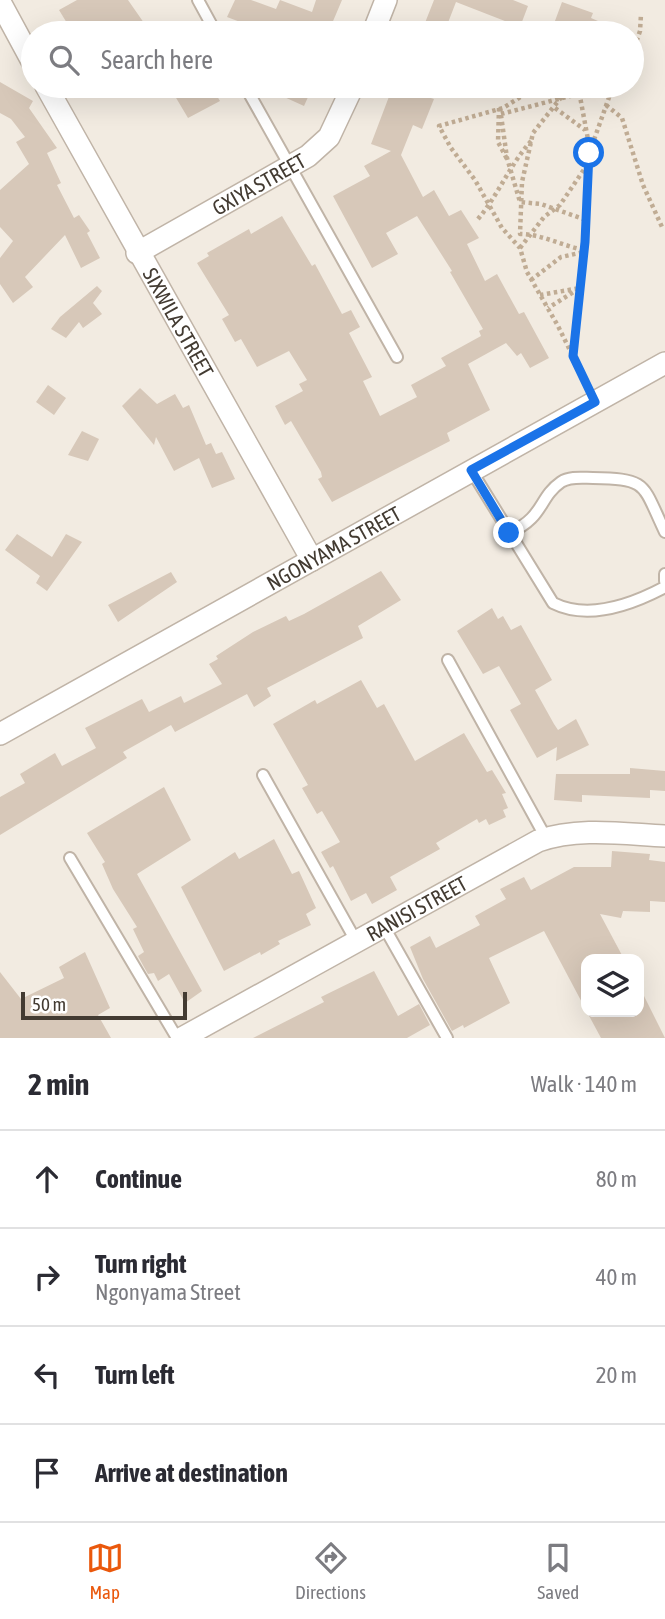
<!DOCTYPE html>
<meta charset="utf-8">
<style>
body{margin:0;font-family:"Asap Condensed",sans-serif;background:#f7f7f7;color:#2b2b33}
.controls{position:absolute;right:21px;bottom:21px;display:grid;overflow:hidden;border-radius:14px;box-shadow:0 7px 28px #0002}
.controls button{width:63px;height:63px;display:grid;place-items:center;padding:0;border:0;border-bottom:2px solid #e1e1e2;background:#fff;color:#2b2b33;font:35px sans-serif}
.scale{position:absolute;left:21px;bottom:18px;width:166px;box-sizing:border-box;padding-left:7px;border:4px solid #433b32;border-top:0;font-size:19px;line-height:24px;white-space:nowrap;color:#433b32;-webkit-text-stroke:5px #fff;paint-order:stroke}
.stop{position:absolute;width:21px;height:21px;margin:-16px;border:5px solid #1a73e8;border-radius:50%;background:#fff}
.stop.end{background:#1a73e8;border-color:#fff;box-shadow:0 2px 7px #0008}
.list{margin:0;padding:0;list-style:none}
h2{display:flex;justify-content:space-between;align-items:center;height:91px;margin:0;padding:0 28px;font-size:30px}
h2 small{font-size:23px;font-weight:400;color:#7c7c81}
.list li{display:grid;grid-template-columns:46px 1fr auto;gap:21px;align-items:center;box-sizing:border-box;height:98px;padding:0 28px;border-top:2px solid #e1e1e2}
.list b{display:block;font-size:26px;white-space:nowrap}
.list p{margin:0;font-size:23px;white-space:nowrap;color:#7c7c81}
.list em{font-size:23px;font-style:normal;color:#7c7c81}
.icon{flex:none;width:38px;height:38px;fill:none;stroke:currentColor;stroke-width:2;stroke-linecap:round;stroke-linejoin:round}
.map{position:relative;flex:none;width:665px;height:1038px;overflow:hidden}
.search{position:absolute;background:#fff;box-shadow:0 7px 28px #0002;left:21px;right:21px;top:21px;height:77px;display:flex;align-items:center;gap:18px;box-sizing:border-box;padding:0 24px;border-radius:38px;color:#7c7c81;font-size:26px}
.sheet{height:483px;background:#fff}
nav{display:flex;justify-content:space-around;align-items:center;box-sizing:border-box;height:98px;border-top:2px solid #e1e1e2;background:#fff;font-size:19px;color:#7c7c81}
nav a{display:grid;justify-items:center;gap:4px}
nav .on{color:#ea580c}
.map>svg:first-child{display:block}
.building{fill:#d7c8b9}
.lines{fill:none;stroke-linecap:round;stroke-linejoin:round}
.service-casing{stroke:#c0b4a7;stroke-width:14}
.minor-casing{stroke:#c0b4a7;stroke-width:24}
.path{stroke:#c0ac94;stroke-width:4.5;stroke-dasharray:3.5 3.5;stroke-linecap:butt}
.service{stroke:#fff;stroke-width:10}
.minor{stroke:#fff;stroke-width:21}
.route{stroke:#1a73e8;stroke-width:9}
.labels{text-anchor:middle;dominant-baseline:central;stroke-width:5;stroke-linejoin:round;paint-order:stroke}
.street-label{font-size:21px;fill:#433b32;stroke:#fff}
</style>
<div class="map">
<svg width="665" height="1038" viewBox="0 0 665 1038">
<rect width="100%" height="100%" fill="#f2ebe1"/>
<path class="building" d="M77,0h51l23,33h-78l-14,-23z
M235,0h16l25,9 4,-9 32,12 4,-12h26l-14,33h-28l-21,-9 -4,9h-6l-42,-16z
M434,0h79l15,6 -8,21 -64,-25 -12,31h-23z
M562,2l31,11 -2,5 35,15h-64l-10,-4z
M0,82l33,19 -4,7 28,40 -10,5 14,30 -4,2 17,33 5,-3 11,16 -3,2 13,25 -19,10 -16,-33 -40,42 8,10 -20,16 -13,-19v-26l13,-17 -13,-14v-37l29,-26 -13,-22 9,-5 -14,-18 -11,-6z
M169,86h42l9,15 -32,17z
M260,86h53l-9,20z
M393,86l41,13 -12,30 -9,-4 -12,30 22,42 11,-7 15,26 12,-6 18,28 -12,6 18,37 12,-7 22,40 5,-2 25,46 -19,10 -9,-15 -4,3 -11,-13 -38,21 22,46 -43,23 3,8 -118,61 -14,-23 4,-2 -1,-5 -30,-51 -6,4 -10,-19 28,-15 -4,-7 8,-4 -18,-29 -32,16 -16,-28 -6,3 -13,-23 7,-4 -32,-52 12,-7 -2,-3 42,-24 2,5 31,-18 30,50 3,-2 27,50 9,-4 9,17 -11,6 23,44 -9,4 17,35 37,-19 -6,-12 35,-19 -5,-8 40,-22 -2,-5 4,-2 -33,-57 2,-1 -35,-55 -31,17 12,21 -26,14 -39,-72 37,-20 -6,-10 27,-15 -20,-7z
M97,286l5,5 -9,12 9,11 -19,14 -4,-6 -13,16 -15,-9 9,-12z
M48,385l18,13 -12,17 -18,-13z
M140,388l17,16 18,-10 8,14 6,-3 17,40 5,-2 5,11 6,-2 13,27 -23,9 -13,-30 -25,13 -18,-34 -2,8 -32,-39z
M82,431l17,8 -11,22 -20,-6z
M17,534l35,23 14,-23 16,8 -35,49 -11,-8 4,-7 -35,-26z
M381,571l20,29 -43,26 5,12 -96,50 4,8 -17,11 -7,-13 -72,38 -4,-7 -48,27 4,6 -127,77v-38l25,-14 -5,-9 35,-21 7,13 34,-18 -11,-20 57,-29 7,13 32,-16 3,7 38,-19 -13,-20 9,-5 -2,-3 37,-24 33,-16 3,5 15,-7z
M171,572l6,10 -59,40 -10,-17z
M492,608l6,11 5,-3 8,14 10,-5 31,55 -17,10 19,34 4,6 18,-11 13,26 -33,16 1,-14 -20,11 -27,-48 11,-6 -22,-38 -16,8 -26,-43z
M361,680l16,28 7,-4 31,57 49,-28 23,39 5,-2 14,23 -4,1 6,14 -5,2 3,7 -17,8 -3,-6 -7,4 -2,-4 -41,24 4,6 -50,28 7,13 -25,14 -6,-11 -15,8 -18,-35 -3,2 -9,-16 19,-10 -18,-31 -5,3 -15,-26 6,-3 -35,-61 42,-24 2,4z
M630,768l35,3v20l-15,-1v8l-68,-3v7l-28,-2 2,-26h74z
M164,787l27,53 -54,34 65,117 -17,12 -16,-29 -11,7 -4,-8 -6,1 -4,-7 -6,-11 6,-4 -11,-23 4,-2 -24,-38 -11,-25 3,-2 -18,-29z
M274,839l18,35 7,-3 17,37 -10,6 5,11 -33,16 2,3 -19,11 -1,-3 -36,19 -43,-84 54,-35 4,7z
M612,851l38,3 -1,6 16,2v40l-15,-1v11l-27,-1 -2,7 -21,-4 24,45h-38v51l-42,-79 -55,27 21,45 -46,25 -1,-3 -11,6 -29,-52 -13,-32 20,-11 6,12 44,-23 -5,-9 31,-17 -6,-10 24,-12 7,13 43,-23h37z
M85,952l25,56 -12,7 13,23h-111v-66l21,27 43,-21 -5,-11z
M374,971l24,45 21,-12 11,21 -23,13h-154l71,-36 -3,-5z
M639,986l26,52h-64l-14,-26h52z"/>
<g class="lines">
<defs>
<path id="service" d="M198,0l18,33
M245,86l152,271
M471,470l82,133c36,18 80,1 112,-16
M509,533c36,-16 29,-35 52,-51 9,-6 22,-4 32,-4 56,1 49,6 72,54
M665,574v7
M448,660l98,178
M263,775l93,166
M70,858l107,180
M383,925l64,113"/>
<g id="minor">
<path d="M0,2l33,61"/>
<path d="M373,33l13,-33"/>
<path id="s1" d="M46,86l266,474"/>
<path id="s2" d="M137,253l171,-97 21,-19 24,-51"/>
<path id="s3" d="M0,734l665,-371"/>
<path id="s4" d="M182,1038l356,-197c41,-14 85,-7 127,-5"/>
</g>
</defs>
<use href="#service" class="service-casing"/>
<use href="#minor" class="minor-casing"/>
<path class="path" d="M491,31l1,2
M632,54l8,-23 1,-17
M538,86l-35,22 -64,18 12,22 24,32 27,48 18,20 7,24 31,54 29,59
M570,86l-37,47 -11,49 -2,52c21,0 43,12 64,16
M578,86l12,64
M606,105l16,13 21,67 19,42
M499,108l-1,34 9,17
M500,108l7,50 13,44 21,2 45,16
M555,108l30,22
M501,114l77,-20
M478,219c21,-25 32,-55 54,-79
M520,248l24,-31 16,-12 27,-40
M531,280l30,-23 23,-5
M540,295l40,-7 -32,20
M573,355l12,-113 4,-88 24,-68"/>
<use href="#service" class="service"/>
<use href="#minor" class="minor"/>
</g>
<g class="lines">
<path class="route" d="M509,533l-38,-63 124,-68 -22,-46 12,-114 4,-89"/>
</g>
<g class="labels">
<g class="street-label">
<text stroke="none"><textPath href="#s2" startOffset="140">GXIYA STREET</textPath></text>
<text stroke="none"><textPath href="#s1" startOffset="271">SIXWILA STREET</textPath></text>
<text stroke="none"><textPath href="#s3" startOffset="382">NGONYAMA STREET</textPath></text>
<text stroke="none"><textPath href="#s4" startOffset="268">RANISI STREET</textPath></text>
</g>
</g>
</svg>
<div class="controls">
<button><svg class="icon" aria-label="layers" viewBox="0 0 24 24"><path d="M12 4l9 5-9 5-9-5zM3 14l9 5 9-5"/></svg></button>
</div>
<div class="scale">50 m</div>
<div class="stop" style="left:589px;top:153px"></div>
<div class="stop end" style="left:509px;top:533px"></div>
<div class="search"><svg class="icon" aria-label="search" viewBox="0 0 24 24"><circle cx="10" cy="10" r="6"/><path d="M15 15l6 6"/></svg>Search here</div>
</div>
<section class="sheet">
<h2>2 min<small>Walk · 140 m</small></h2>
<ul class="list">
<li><svg class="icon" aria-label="ahead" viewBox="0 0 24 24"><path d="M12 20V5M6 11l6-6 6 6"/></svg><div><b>Continue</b></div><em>80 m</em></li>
<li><svg class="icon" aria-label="right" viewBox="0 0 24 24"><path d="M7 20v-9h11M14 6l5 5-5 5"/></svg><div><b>Turn right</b><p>Ngonyama Street</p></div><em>40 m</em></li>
<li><svg class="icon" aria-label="left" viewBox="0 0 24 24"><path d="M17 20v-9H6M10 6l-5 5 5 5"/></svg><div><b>Turn left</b></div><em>20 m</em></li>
<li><svg class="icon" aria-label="arrive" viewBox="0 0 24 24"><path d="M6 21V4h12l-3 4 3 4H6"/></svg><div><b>Arrive at destination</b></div></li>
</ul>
</section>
<nav>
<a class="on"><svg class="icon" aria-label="map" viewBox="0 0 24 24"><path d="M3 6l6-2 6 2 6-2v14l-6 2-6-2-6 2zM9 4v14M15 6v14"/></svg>Map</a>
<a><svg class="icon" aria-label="directions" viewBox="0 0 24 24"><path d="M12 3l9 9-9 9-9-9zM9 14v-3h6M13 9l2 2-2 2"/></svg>Directions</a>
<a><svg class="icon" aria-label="saved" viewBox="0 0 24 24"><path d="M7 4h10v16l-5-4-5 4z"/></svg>Saved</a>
</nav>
